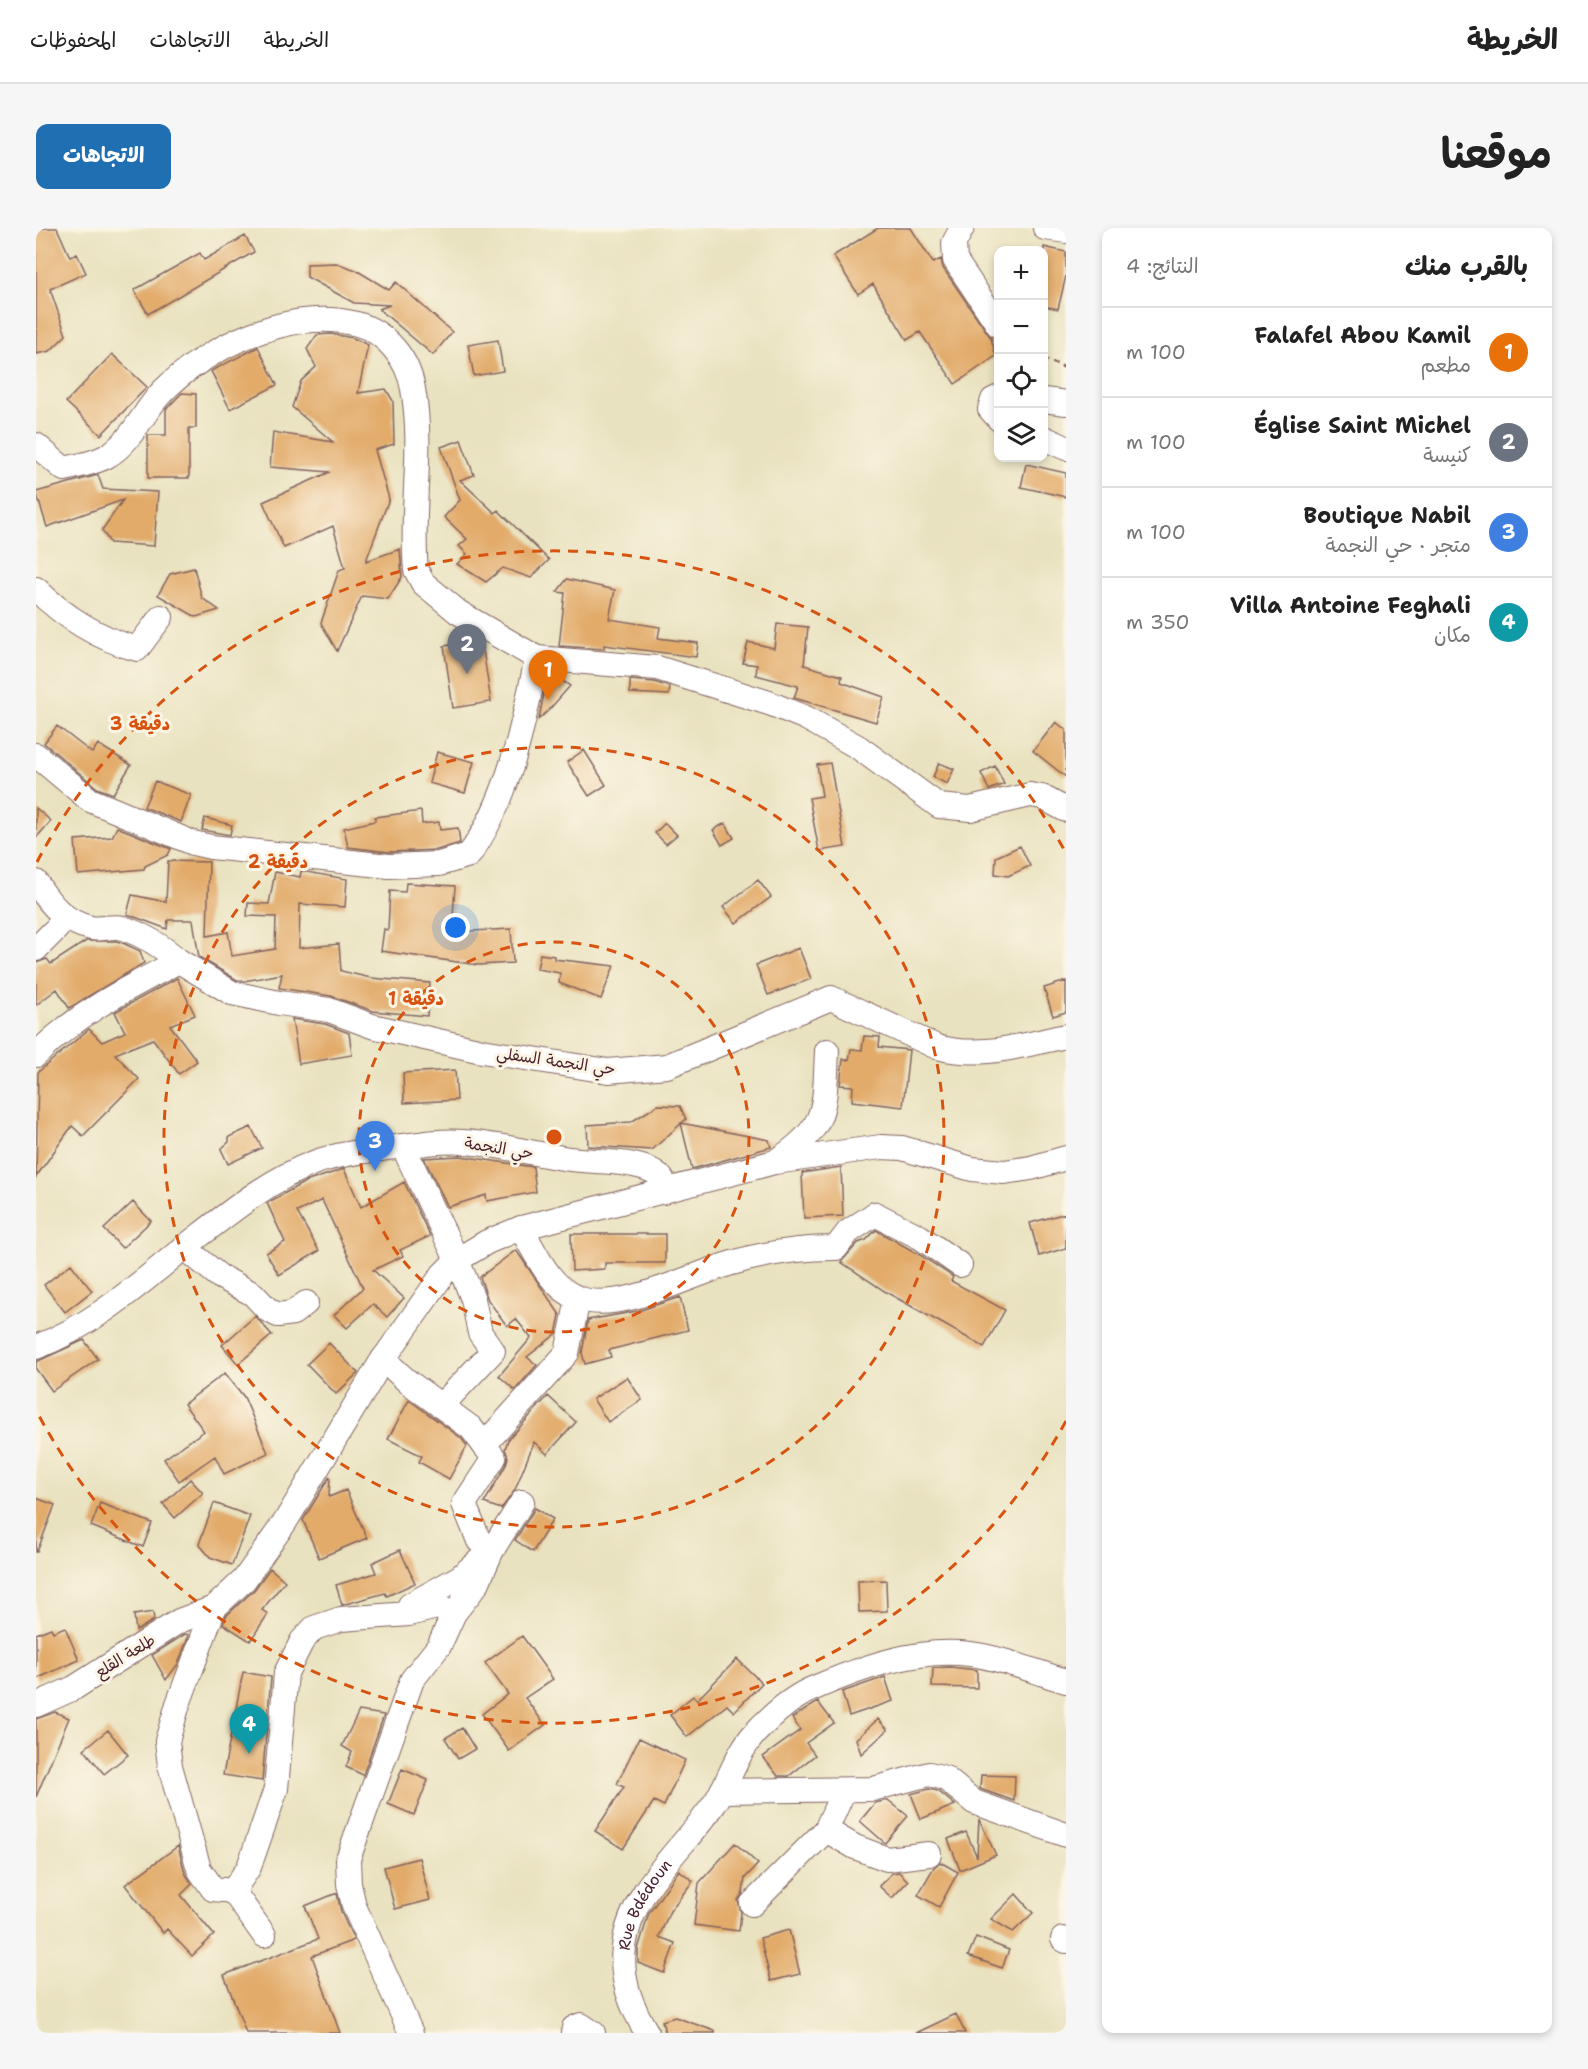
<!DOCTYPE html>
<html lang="ar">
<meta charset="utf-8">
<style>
body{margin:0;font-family:"Shantell Sans","Playpen Sans Arabic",sans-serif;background:#f6f6f6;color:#222;direction:rtl}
.controls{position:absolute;right:18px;top:18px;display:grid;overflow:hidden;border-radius:12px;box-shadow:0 3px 9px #0003}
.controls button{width:54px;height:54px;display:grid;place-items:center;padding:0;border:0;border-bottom:2px solid #e0e0e0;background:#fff;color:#222;font:30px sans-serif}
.you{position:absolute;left:420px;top:700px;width:21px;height:21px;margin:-15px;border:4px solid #fff;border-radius:50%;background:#1a73e8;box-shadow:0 0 0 9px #1a73e833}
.badge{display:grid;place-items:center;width:39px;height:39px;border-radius:50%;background:#1f6fb2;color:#fff;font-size:20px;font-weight:700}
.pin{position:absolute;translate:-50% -50px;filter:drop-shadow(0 2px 3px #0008)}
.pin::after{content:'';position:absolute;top:32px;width:21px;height:18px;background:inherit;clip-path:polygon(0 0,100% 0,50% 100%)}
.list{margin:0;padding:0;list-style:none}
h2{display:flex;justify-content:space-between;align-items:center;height:78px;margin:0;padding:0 24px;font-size:26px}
h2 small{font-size:20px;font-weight:400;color:#767676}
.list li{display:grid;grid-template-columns:39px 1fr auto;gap:18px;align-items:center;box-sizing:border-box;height:90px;padding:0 24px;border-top:2px solid #e0e0e0}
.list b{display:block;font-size:22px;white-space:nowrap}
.list p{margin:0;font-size:20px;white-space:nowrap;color:#767676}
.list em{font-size:20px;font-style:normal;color:#767676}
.icon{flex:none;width:33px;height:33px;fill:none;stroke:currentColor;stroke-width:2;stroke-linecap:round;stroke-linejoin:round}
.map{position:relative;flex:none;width:1030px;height:1805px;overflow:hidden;direction:ltr;border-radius:12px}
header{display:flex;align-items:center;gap:36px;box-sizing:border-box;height:84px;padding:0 30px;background:#fff;border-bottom:2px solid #e0e0e0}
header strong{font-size:28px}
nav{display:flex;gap:33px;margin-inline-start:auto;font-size:21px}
.intro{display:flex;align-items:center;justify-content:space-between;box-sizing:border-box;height:144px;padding:0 36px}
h1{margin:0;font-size:42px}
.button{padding:15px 27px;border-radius:12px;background:#1f6fb2;color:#fff;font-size:21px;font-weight:700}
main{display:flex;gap:36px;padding:0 36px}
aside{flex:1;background:#fff;border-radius:12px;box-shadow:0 3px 9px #0003}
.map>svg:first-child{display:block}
.building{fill:#e2ab6a}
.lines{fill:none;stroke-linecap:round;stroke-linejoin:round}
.minor-casing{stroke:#82635f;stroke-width:26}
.path{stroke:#82635f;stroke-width:3;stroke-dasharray:4.5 4.5;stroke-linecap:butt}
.minor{stroke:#fff;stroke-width:24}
.ring{fill:none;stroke:#d8530f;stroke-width:3;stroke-dasharray:10 8}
.labels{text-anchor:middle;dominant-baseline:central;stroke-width:6;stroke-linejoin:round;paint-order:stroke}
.street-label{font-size:16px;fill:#4a1f2b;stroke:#fcf5e5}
.centre{fill:#d8530f;stroke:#fcf5e5;stroke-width:3}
.ring-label{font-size:18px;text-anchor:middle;font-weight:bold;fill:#d8530f;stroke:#fcf5e5;stroke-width:6;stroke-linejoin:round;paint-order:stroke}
</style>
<header>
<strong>الخريطة</strong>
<nav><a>الخريطة</a><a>الاتجاهات</a><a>المحفوظات</a></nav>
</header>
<div class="intro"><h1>موقعنا</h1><a class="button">الاتجاهات</a></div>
<main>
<aside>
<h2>بالقرب منك<small>النتائج: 4</small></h2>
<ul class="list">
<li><span class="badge" style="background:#e8710a">1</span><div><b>Falafel Abou Kamil</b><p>مطعم</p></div><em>100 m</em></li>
<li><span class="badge" style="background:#6b7280">2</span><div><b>Église Saint Michel</b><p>كنيسة</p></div><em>100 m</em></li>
<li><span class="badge" style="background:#3f7fe0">3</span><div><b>Boutique Nabil</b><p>متجر · حي النجمة</p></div><em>100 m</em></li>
<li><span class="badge" style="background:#0f9aa8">4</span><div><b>Villa Antoine Feghali</b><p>مكان</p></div><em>350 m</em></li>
</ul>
</aside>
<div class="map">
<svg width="1030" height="1805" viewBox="0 0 1030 1805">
<rect width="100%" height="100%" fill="#fcf5e5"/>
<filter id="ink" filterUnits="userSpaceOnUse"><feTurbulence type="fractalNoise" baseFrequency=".0167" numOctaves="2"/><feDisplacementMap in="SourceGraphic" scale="12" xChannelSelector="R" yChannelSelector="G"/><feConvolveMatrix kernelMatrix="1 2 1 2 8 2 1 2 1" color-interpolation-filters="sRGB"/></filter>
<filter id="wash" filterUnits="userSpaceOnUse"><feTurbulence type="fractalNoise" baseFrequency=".008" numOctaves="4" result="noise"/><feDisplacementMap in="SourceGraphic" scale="24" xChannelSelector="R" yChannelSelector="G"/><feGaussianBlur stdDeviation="1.35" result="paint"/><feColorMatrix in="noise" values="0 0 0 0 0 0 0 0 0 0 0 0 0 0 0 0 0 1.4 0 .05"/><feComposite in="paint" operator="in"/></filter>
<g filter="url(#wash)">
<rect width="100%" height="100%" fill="#e9e2c0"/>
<g id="blocks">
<path class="building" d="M0,0h21l13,29 7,-3 9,19 -36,16 16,46 -16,16 -14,3z
M842,0h33l22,35 8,-4 2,9 48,70 5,18 -41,28 -35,-52 -13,8 -34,-56 -15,10 -25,-38z
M209,8l9,16 -106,62 -14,-24 66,-37 4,7z
M1008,19l22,5v24l-8,33 -14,-3z
M300,35l20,7 33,20 7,-8 56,50 -19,23 -54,-46 11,-4 -36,-2 -47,-26v-13z
M295,106l22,4 15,7 -10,48 28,-4 7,12 1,43 -19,6 14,49 -23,62 34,-12 2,28 -14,22 -26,-3 -25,55 -16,-28 18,-53 6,-2 -12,-42 -49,22 -21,-46 67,-30 -60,-5 3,-35 60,10 -41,-35 9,-26 15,-14 -9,-18 10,-14z
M462,112l5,31 -29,5 -6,-31z
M222,119l19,38 -47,24 -19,-38z
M76,126l35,33 -46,48 -35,-33z
M146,165l14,1v34h-7v50h-41v-43h18v-26z
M425,212l13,35 -14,5 35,33 3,-3 51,50 -18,18 -28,-10 -17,14 -29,-18 10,-10 -8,-8 8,-7 -23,-22 16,-17 -19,-53z
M990,236l40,9v24l-45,-10z
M62,247l5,14 55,3 -4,54 -44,-3 -8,-13 21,-30 -76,27 -11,-35z
M158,340l8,30 17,12 -23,7 -38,-22 12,-21z
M531,351l48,11 -6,29 51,8 -2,11 40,5 -2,14 -92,-12v4l-45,-3 6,-53 -8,-1z
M741,396l31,3 -4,38 38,11 -1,6 43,15 -8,25 -82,-24 4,-12 -42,-11 1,-10 -14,-2 5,-21 26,6z
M443,413l3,2 9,59 -38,6 -9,-62z
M514,450h8l12,8 -22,25 -9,8 7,-37z
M594,452l24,2 16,5 -1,8 -39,-2z
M1020,494l10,8v47l-33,-26z
M21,498l35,27 6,-9 33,21 -18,29 -16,-6 -53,-45z
M548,522l22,35 -17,11 -22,-34z
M401,524l37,10 -9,31 -36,-10z
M794,535l15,84 -26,4 -10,-53 13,-2 -5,-31z
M903,535l15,6 -7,15 -14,-7z
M959,538l9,18 -15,6 -8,-17z
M119,553l36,14 -10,27 -37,-15z
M0,580l15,13 -15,17z
M385,583l1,13 17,-2 1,8 18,-2 2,15 -23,7 -48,2 -41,-5 -4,-19 31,-7v-4z
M169,590l27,7 -2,10 -28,-5z
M629,595l12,12 -11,9 -11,-11z
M689,595l9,15 -12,7 -9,-15z
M81,599l54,22 -3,6 -23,11 -1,3 -66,6 -3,-35 37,-3z
M984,618l10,20 -22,10 -13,-2 1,-17z
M132,633l41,1 -2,74 21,-4 4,24 43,-7 1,-32 -29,-1 1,-13 21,1 6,-32 25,5 1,-6 46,8 -2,28 -45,-3 -1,44 40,-4 2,27 30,7 59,5 -3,33 -54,-5 -42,-15 -52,-8 3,-14 -38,7 -7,-1 -38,-23 -6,-37h-25l-1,9 -40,-15 5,-19 34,7z
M722,652l13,17 -35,26 -13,-16z
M370,655l49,3 -3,46 59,-3 2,34 -35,2 -97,-14 3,-22 4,1 2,-39 15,1z
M50,713h31l8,3 15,7 4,12 -75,45 -12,-19 -21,16v-42l11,-4 4,5z
M763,720l12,31 -43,16 -12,-30z
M504,726l14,2v3l60,7 -13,33 -42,-16 1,-10 -23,-4z
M141,750l18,37 -25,10 27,36 -18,13 -26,-35 -38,15 24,25 -56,57 -11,-10 -36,51 2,-105 51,-43 13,13 23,-10 -10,-20z
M1030,753v31l-13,4 -9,-28z
M256,791l33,5 24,9 3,22 -53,9z
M828,808l16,1 -1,10 30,3 -6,57 -51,-6 1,-15 -13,-1 3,-26 6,1 2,-11 11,1z
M419,842l2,30 -53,3 -1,-30z
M622,877l22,1 6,13 -34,31 -64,-4 -1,-21 44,-3z
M645,895l88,17 2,7 -79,22z
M215,899l11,21 -34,16 -7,-15 8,-7v-5z
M424,928l73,11 3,25 -49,9 -1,-6 -38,12 -24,-49z
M805,939l2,49 -39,2 -2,-45z
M308,941l17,38 43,-25 26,54 -30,14 3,6 -30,14 31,28 -17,19 -14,-13 -26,24 -13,-13 29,-27 -41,-88 -25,12 22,39 -40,24 -13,-22 19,-11 -18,-39 38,-21z
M97,974l18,19 -29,27 -18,-19z
M1030,985v35l-27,8 -9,-33z
M840,1002l44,25 33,22 -2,4 54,29 -21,37 -98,-55 -45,-30 17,-19 8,-3z
M535,1006h94v29h-60v6l-33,2z
M480,1022l44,65 -4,19 -29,23 10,8 -22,25 -16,-14 32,-38 -15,-19 -9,7 -19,-26 -8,-23z
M35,1036l21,27 -27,21 -21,-27z
M644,1069l8,33 -79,20 2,7 -26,7 -3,-11 6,-33 50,-9z
M219,1088l17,19 -34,29 -16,-19z
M48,1112l14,19 -46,32 -16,-22v-7z
M293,1115l29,30 -22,21 -29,-30z
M189,1145l19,24 24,56 -44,21 -9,-18 -36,25 -15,-22 40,-28 -20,-27z
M591,1149l15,23 -34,22 -15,-23z
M512,1168l28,26 -29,32 -13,-12 -19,48 -14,19 -17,-6 22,-38 2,-8 -3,-8 3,-9z
M373,1172l52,38 6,8 -18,33 -30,-17 3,-6 -34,-17z
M294,1248l-1,21 17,-7 21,48 -48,20 -16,-38z
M154,1251l13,14 -28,25 -12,-14z
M0,1270l19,7 -18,47h-1z
M64,1275l52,20 -9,24 -52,-21z
M178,1275l36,13 -18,49 -22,-8 -11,-13z
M499,1280l18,11 -20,33 -18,-12z
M364,1322l15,33 -28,13 -2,-3 -43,12 -6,-20 40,-12 -4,-10z
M234,1340l15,13 -23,29 6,4 -18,27 -27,-17 3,-8 28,-26z
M850,1352l1,31 -28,1 -1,-31z
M117,1384l1,8 -18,11 -2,-16z
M29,1399l14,33 -43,19v-45l15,-6 2,4z
M149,1406l4,1 -11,29 -12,16 -14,-25z
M486,1408l31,43 -28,19 20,27 -36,26 -27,-37 26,-20 -23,-31z
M701,1431l25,24 -28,29 -7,-7 -40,32 -17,-22 23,-19 4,4z
M914,1439l27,3v18l-45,-1 1,-19z
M207,1444l28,5 -9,104 -39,-6z
M849,1449l8,24 -44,15 -7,-24z
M782,1474l16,21 -28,20 9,12 -26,21h-11l-15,-19 37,-27 -8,-12z
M323,1483l25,4 -21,60 -17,-8 6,-15 -10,-6z
M19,1484l14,6 -33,79v-78z
M842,1491l10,11 -27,24 -5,-15z
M426,1500l13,21 -17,10 -13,-21z
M72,1502l20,25 -24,19 -20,-25z
M603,1510l46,22 -21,46 -10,-5 -31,48 -28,-18 29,-44 -7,-3z
M366,1541l26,11 -14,35 -26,-11z
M945,1547l34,1 -1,25 -34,-12z
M893,1561l9,2 17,14 -34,14 -10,-25z
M852,1572l20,16 -23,27 -25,-22 15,-18z
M943,1591l17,36 -36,15 -12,-31 18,-7 11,25z
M699,1615l23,21 -13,14 -2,15 -5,7 3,12 -2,19 -45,-6 5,-42z
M142,1618l7,27 7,11 -11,11 33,40 -22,21 -25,-27 -4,4 -38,-48z
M383,1630l11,42 -35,9 -11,-42z
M904,1634l18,10 -19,35 -21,-12 16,-28z
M643,1642l14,11 -23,30 -11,26 16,6 -11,30 -26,-10v-14l11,-36z
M863,1644l9,9 -16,17 -13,-12 13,-13z
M301,1665l4,19 13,28 -42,16 28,77h-94l-22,-58 94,-36 -13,-33z
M980,1666l17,19 -20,19 -22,-13z
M753,1702l11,44 -29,7 -11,-43z
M940,1709l33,13 -7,18 -34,-12z
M920,1786l9,19h-49z
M639,1789l40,14v2h-50l-3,-12z"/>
</g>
</g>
<g filter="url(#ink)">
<use href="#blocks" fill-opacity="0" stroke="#82635f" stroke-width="1.5"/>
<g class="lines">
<defs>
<g id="minor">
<path d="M926,0l-8,15 1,17 44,66"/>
<path d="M1009,0l21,3"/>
<path d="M963,169l-6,3 -3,9 9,10"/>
<path d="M1008,172l22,3"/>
<path d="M1008,210l22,10"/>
<path d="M0,217l28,24c13,-3 31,-6 43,-13 25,-14 37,-46 56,-65 46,-46 130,-84 194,-67 29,8 51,35 56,65 11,60 -3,121 3,181l7,13 35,29 79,46 120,10 112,35 37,15 52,29 81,59 31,3 60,-14 12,2 24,13"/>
<path d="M0,361c27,27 63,50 101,60l24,-32"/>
<path d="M0,527l54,45 103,43 18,4 178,19 50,-2 30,-9c41,-57 54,-131 68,-197"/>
<path d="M0,654c13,21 29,41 55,46 11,2 22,-3 32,0 21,7 40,19 56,33 -51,27 -102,52 -143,94"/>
<path d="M0,721l21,-21 7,-12"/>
<path d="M143,733l53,32 47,10 50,7 43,16 110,25 126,20 59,-5 164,-68 106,49c45,12 85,-2 129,-11"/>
<path d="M367,918l54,114 16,39 7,34 13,18 -52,55"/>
<path d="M743,931c50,-33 45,-52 48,-108"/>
<path d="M485,1000c14,24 29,60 57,70 41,16 114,-24 154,-35 34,-10 69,-15 104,-15l12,-16 27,-18 45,23 40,28"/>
<path d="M149,1020l34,28 34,18 15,16 10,5 15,-2 13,-10"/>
<path d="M0,1119c57,-21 103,-63 150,-101 39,-30 83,-67 130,-84 26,-9 53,-11 80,-15 22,-3 46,-7 68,-5 33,2 66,11 99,16 25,5 85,0 99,21l1,13"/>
<path d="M347,1131l24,22 64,47 23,30 -30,46 15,37 13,9 -15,34 -23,29"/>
<path d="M448,1217l83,-92 11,-54"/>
<path d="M374,1377l50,-28 32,-27 30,-48"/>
<path d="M0,1477l38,-17 105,-67 35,-13"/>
<path d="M686,1563l151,-2 56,-15 16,4 29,24 92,33"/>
<path d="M790,1602l29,17 32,12 42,-5"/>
<path d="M197,1663l31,44"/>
<path d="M716,1676l74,-74 18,-40"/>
<path d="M1027,1711l3,2"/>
<path d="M375,1805l-57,-127 -5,-22 -1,-25 64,-179 27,-34 15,-33 -17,-6 -28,7 -68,5 -27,9 -12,13 -16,32 -10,116 -27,78 -16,24 -20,-2 -14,-20 -29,-103 -3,-25 11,-37 36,-96 30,-28 41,-58 95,-158 63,-90 14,-14 30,-18 34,-14 254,-66 106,-15 21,1 70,21 32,3 27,-4 35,-10"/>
<path d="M537,1805l1,-5 7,-3 12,8"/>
<path id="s1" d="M611,1805c-16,-27 -27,-54 -23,-86 6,-57 60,-99 91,-144 15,-23 21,-49 40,-70 16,-17 36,-35 57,-44 48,-21 106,-42 158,-35 32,4 65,18 96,27"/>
</g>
</defs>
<use href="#minor" class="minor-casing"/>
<path class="path" d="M1008,131l22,9"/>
<use href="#minor" class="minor"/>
</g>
</g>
<g class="ring">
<circle cx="518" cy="909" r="195"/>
<circle cx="518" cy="909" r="390"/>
<path d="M1030 1193A585 585 0 0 1 1 1184M1 634A585 585 0 0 1 1030 625"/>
</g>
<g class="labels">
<g class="street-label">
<text transform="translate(520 833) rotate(8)">حي النجمة السفلي</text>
<text transform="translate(463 920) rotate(9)">حي النجمة</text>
<text transform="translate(89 1428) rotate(-32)">طلعة القلع</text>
<text stroke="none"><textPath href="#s1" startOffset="138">Rue Bdédoun</textPath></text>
</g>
</g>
<circle cx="518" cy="909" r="9" class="centre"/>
<g class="ring-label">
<text x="104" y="502">3 دقيقة</text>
<text x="242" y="640">2 دقيقة</text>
<text x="380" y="777">1 دقيقة</text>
</g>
</svg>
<div class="controls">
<button>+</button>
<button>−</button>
<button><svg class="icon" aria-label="locate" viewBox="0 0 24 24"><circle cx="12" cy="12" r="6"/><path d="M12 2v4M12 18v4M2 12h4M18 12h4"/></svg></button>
<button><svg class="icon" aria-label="layers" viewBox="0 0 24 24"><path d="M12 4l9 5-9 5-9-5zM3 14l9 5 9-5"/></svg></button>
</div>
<div class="you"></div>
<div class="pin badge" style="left:512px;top:472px;background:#e8710a">1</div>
<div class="pin badge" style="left:431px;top:446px;background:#6b7280">2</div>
<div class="pin badge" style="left:339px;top:943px;background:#3f7fe0">3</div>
<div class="pin badge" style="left:213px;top:1526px;background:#0f9aa8">4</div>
</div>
</main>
